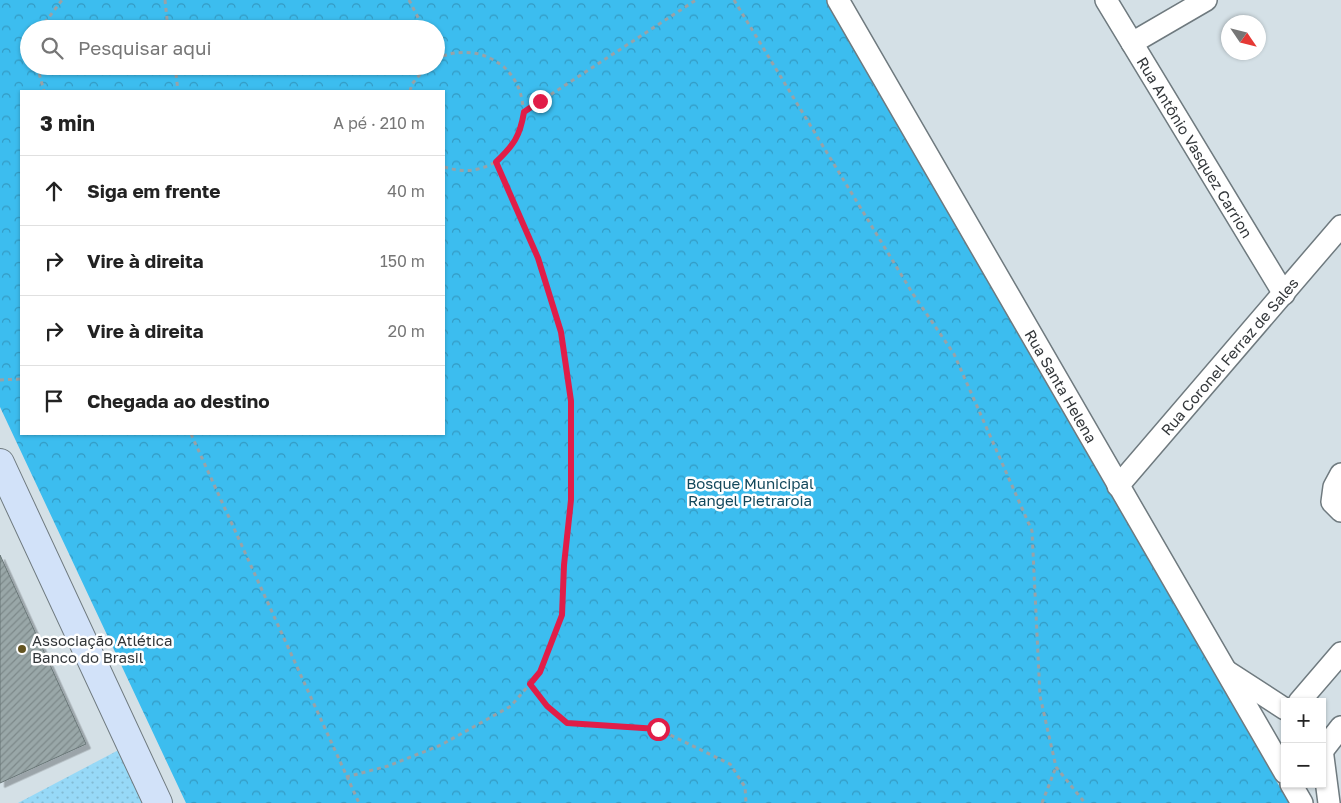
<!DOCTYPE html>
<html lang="pt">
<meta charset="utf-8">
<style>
body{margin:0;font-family:"Golos Text",sans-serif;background:#f2f2f2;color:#222}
.controls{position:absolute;right:15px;bottom:15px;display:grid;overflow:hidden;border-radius:0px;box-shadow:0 1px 4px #0004}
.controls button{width:45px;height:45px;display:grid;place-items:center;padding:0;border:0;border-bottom:1px solid #e0e0e0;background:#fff;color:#222;font:25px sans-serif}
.compass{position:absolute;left:1221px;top:15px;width:45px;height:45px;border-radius:50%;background:#fff;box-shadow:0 1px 4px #0004;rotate:125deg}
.stop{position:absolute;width:15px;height:15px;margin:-11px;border:4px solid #e11d48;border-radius:50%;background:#fff}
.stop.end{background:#e11d48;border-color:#fff;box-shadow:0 1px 5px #0008}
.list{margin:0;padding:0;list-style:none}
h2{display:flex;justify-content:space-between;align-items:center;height:65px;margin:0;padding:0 20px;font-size:21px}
h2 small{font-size:16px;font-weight:400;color:#767676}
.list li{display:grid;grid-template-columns:32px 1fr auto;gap:15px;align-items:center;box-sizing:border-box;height:70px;padding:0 20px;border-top:1px solid #e0e0e0}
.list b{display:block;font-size:19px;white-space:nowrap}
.list em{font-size:16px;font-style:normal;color:#767676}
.icon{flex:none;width:28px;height:28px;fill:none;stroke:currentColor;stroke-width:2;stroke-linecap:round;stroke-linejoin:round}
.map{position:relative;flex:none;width:1341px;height:803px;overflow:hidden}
.search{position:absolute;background:#fff;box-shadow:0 1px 4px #0004;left:20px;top:20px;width:425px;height:55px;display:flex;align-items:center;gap:12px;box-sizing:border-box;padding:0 18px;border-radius:28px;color:#767676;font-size:19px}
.panel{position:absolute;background:#fff;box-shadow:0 1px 4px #0004;left:20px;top:90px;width:425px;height:345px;border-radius:0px}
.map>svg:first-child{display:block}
.green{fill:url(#green-dots)}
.forest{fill:url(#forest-crowns);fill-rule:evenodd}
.building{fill:url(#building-hatch);stroke:#697677;filter:url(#shadow)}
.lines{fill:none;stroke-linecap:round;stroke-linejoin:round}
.minor-casing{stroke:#6f7a7f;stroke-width:24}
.secondary-casing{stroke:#6f7a7f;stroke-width:30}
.path{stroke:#99a2a7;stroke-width:3;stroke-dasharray:4 4;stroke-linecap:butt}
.minor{stroke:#fff;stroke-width:21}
.secondary{stroke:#d2e2f9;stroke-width:28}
.route{stroke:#e11d48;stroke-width:6}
.poi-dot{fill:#635421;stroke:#fff;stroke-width:2}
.labels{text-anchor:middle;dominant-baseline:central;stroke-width:5;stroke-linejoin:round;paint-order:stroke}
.street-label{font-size:15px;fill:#33373a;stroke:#fff}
.park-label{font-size:15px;fill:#13485c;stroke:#fff}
.poi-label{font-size:15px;fill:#33373a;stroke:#fff;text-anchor:start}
</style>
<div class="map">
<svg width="1341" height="803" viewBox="0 0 1341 803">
<defs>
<pattern id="green-dots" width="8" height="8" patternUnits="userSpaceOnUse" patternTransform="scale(1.25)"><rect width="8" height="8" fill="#97d9f7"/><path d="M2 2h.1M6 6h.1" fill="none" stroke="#83bbd4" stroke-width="1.8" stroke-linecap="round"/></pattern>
<pattern id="forest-crowns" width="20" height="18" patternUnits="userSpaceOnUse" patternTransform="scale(1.25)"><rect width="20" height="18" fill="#3cbdef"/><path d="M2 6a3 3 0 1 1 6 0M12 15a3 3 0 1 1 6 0" fill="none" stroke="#339ac3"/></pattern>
<pattern id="building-hatch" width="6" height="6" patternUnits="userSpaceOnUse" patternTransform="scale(1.25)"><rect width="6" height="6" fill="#99a7a8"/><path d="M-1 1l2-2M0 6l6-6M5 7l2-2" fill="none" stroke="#7d898a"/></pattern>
<filter id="shadow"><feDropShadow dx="4.5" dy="4.5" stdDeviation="0" flood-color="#0004"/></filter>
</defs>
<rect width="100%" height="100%" fill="#d4e0e6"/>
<path class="green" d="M130,744l27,59h-139z"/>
<path class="forest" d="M0,0h826l463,803h-1103l-186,-396zM29,29h407v37h-407zM21,91h423v343h-423z"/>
<path class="building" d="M0,555l86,189 -86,39z"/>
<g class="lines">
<defs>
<g id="minor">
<path id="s1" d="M838,0l447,773"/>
<path id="s2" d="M1106,0l178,294"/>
<path d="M1132,43l74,-43"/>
<path d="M1341,474l-7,13 -2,15 9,9"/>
<path id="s3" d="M1118,486l223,-260"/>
<path d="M1228,672l57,37"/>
<path d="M1299,702l42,-49"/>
<path d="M1322,749l7,54"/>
<path d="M1323,750l18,-23"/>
<path d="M1291,784l11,19"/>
</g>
<path id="secondary" d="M0,463l158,340"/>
</defs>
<use href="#minor" class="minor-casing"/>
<use href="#secondary" class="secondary-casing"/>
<path class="path" d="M165,0l3,29
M409,0l15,29
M734,0l179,294 41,60 78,177 8,165 16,71 29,36
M40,29l22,-29
M436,50l4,7
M436,60c11,-8 25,-8 37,-7 11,1 22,7 31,14 34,32 21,91 -26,102 -12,3 -23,1 -34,-2
M37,66l7,25
M175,66l3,25
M410,91l2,-7 15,-18
M524,112l172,-112
M0,380l21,-1
M191,434l168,369
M530,683l17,23 20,17 91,6 72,35 15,23 1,16
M346,777l42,-11 53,-21 70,-39 29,-34 22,-57 3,-50 6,-65v-99l-10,-69 -23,-74 -42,-96
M1042,803l14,-36"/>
<use href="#minor" class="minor"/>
<use href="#secondary" class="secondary"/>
</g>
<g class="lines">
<path class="route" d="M540,101l-16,11c-4,24 -10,33 -28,50l42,96 23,74 10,69v99l-7,65 -2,50 -22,57 -10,12 17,22 20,17 91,6"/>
</g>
<circle class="poi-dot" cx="22" cy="649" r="5"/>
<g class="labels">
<g class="street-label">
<text stroke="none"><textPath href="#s2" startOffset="172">Rua Antônio Vasquez Carrion</textPath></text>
<text stroke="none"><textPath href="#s3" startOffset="171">Rua Coronel Ferraz de Sales</textPath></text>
<text stroke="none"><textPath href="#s1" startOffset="446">Rua Santa Helena</textPath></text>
</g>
<g class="park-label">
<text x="750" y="483">Bosque Municipal<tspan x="750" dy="17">Rangel Pietraroia</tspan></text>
</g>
<g class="poi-label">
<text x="32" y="640">Associação Atlética<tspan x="32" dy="17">Banco do Brasil</tspan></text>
</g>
</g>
</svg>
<div class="controls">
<button>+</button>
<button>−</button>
</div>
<svg class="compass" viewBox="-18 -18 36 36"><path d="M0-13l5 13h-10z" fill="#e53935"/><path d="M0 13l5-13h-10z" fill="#767676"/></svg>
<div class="stop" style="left:658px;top:729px"></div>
<div class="stop end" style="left:540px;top:101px"></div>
<div class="search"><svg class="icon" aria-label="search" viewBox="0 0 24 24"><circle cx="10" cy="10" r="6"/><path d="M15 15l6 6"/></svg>Pesquisar aqui</div>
<section class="panel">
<h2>3 min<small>A pé · 210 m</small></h2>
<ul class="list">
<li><svg class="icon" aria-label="ahead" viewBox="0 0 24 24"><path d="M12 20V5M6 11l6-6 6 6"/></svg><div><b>Siga em frente</b></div><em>40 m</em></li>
<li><svg class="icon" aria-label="right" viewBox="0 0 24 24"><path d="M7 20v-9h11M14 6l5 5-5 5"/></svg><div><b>Vire à direita</b></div><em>150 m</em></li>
<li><svg class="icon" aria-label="right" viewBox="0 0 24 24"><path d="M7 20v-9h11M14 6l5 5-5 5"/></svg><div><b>Vire à direita</b></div><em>20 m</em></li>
<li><svg class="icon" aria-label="arrive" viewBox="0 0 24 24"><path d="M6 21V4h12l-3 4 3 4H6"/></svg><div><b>Chegada ao destino</b></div></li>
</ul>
</section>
</div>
